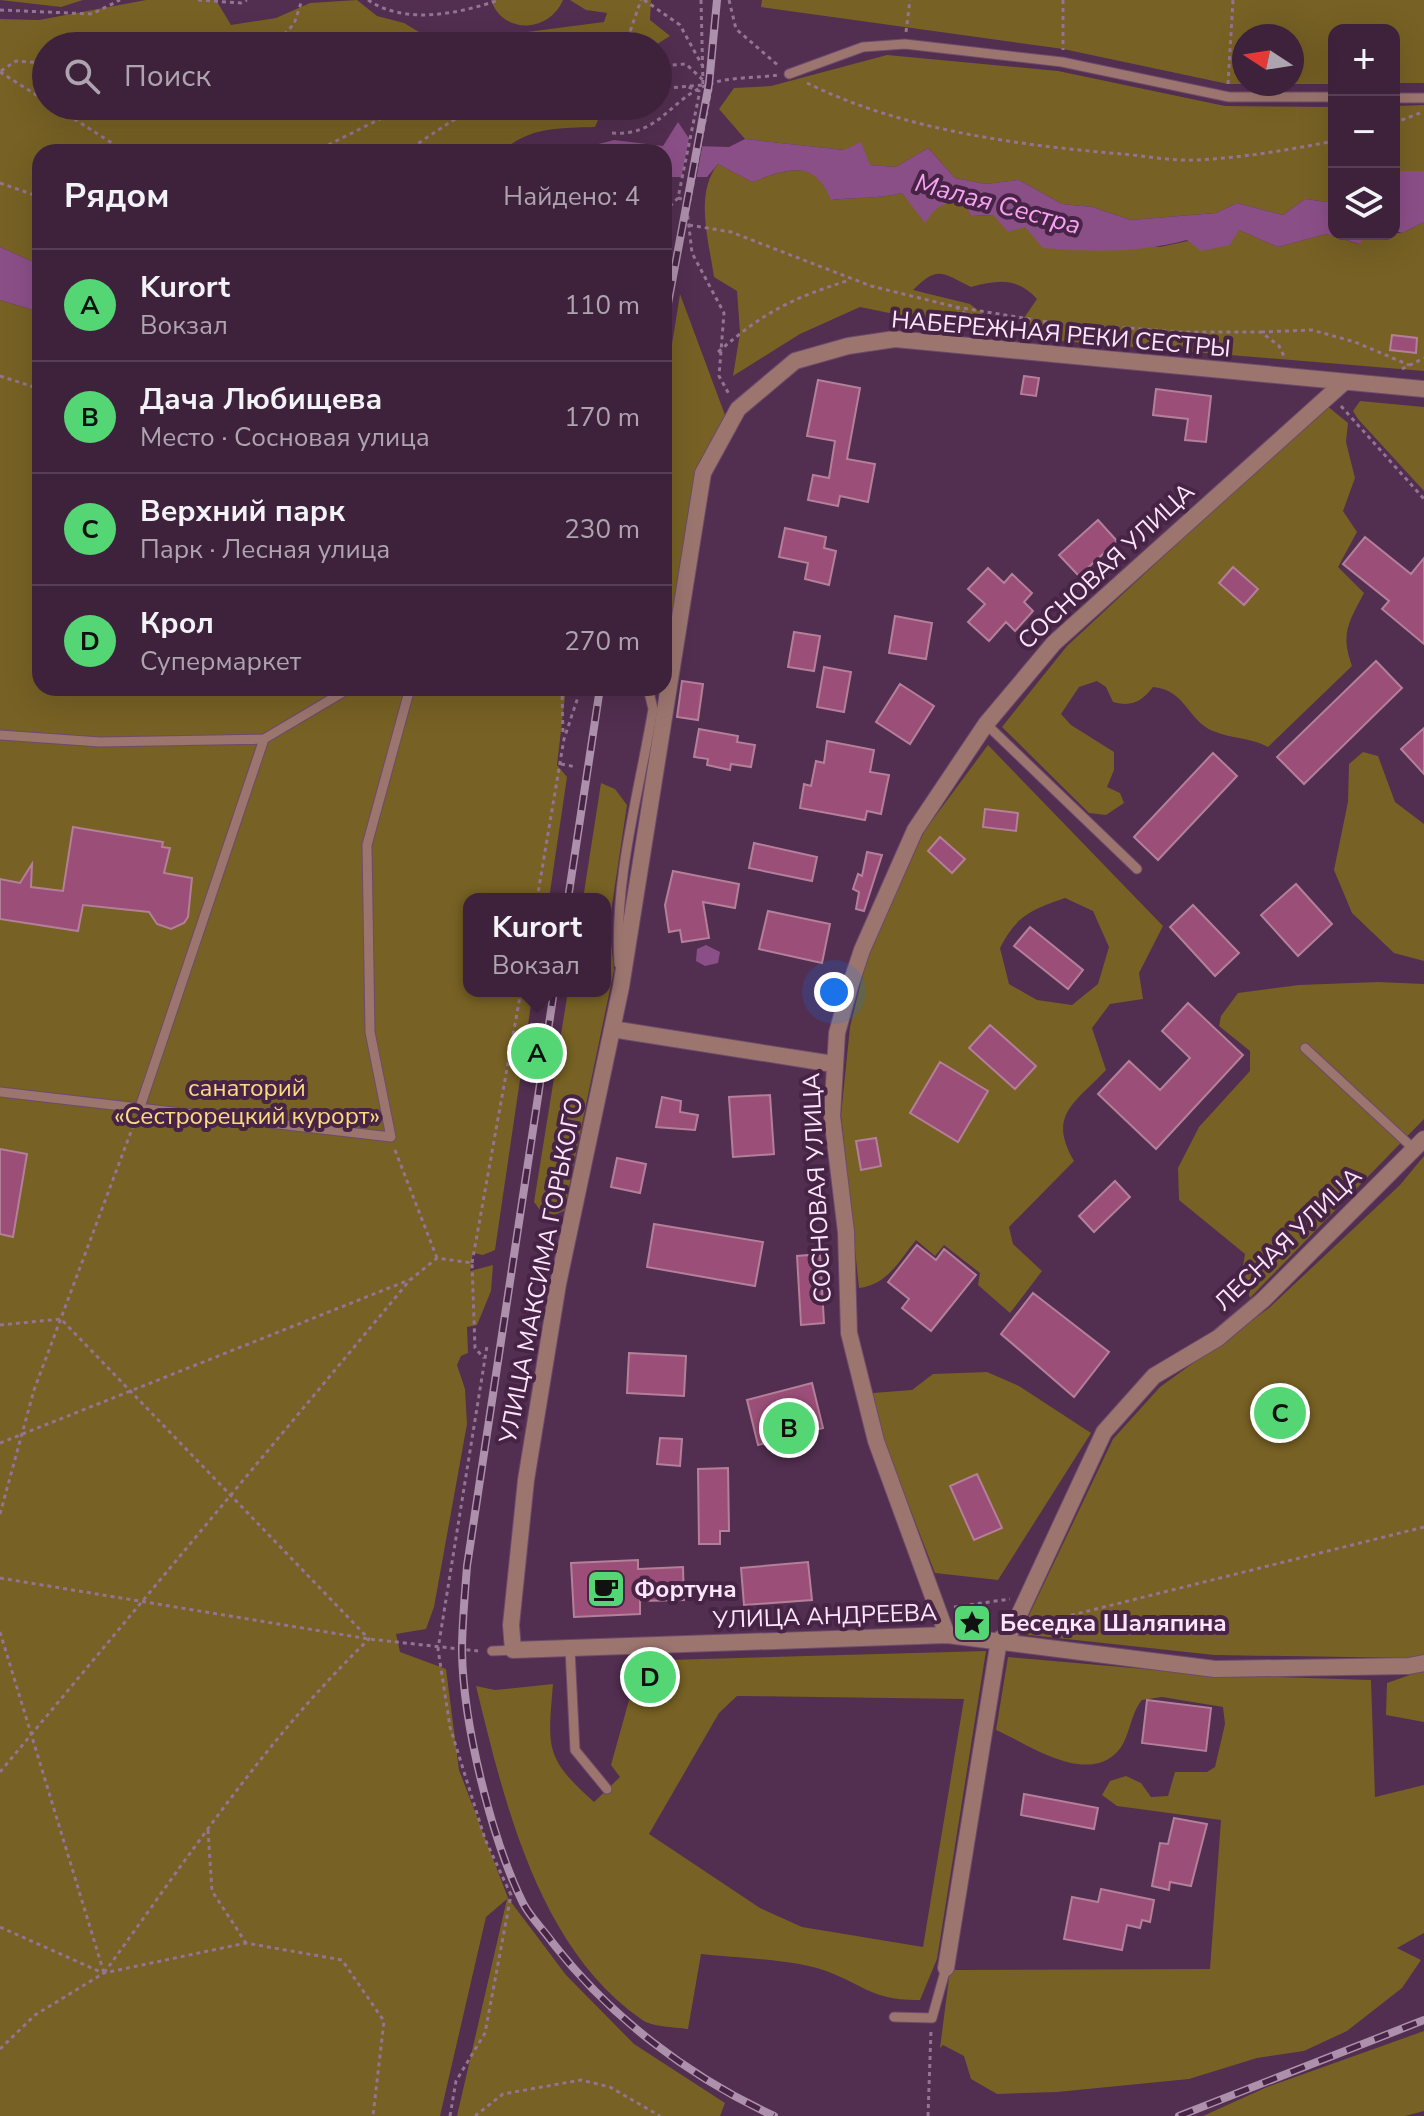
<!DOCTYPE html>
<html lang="ru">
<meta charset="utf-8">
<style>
body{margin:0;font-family:"Nunito Sans",sans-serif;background:#452a43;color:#f1f3f6}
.controls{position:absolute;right:24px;top:24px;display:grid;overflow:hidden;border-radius:16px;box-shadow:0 8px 32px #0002}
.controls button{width:72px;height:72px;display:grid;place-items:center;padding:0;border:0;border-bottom:2px solid #573f56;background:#3e223c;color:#f1f3f6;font:40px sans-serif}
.compass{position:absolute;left:1232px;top:24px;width:72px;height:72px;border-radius:50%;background:#3e223c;box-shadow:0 8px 32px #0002;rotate:282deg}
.you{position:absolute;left:834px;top:992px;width:28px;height:28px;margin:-20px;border:6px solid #fff;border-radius:50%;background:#1a73e8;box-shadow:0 0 0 12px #1a73e833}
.badge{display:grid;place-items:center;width:52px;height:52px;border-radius:50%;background:#53d673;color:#111;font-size:26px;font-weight:700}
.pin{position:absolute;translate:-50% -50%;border:4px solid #fff;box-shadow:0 2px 8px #0006}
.popup{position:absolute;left:463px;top:893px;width:148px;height:104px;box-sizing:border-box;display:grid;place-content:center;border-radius:16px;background:#3e223c;filter:drop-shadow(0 2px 6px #0005);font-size:26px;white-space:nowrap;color:#ada4af}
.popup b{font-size:30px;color:#f1f3f6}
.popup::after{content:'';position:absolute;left:50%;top:100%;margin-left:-16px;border:16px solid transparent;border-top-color:#3e223c}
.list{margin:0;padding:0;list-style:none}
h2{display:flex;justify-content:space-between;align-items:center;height:104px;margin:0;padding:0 32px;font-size:34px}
h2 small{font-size:26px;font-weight:400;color:#ada4af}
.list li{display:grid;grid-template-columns:52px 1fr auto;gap:24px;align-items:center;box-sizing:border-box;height:112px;padding:0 32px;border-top:2px solid #573f56}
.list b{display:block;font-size:30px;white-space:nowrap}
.list p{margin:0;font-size:26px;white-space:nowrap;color:#ada4af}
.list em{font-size:26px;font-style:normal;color:#ada4af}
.icon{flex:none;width:44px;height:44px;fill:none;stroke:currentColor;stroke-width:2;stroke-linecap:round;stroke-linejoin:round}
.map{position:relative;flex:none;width:1424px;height:2116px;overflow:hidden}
.search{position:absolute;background:#3e223c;box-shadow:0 8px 32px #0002;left:32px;top:32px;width:640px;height:88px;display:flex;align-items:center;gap:20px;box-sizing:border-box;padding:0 28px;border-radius:44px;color:#ada4af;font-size:30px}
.panel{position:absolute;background:#3e223c;box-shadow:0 8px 32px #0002;left:32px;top:144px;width:640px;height:552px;border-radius:24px}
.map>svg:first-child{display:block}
.green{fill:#776124;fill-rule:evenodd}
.water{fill:#8b4f88}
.pier{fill:#522e50}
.building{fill:#9b4f78;stroke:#b47f99;stroke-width:2}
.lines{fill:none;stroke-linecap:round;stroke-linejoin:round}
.service-casing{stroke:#6d4b6b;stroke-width:11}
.minor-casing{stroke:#6d4b6b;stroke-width:18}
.path{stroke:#937491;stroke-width:3;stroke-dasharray:4 4;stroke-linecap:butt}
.service{stroke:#9c756f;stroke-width:9}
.minor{stroke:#9c756f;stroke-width:16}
.rail-casing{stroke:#ad90ab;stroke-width:8}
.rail{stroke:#472445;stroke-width:5;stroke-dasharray:15;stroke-linecap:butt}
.labels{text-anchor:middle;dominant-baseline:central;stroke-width:8;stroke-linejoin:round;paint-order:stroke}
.street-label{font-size:24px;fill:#fce5fa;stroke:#472445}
.park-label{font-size:24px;fill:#fcda82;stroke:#472445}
.poi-label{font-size:24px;font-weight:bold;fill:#fce5fa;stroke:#472445;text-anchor:start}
.water-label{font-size:26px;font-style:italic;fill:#f7a2f2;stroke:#472445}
</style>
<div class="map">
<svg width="1424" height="2116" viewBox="0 0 1424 2116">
<rect width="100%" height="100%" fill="#522e50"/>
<path class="green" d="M0,0h83l-22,7z
M146,0h70l15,25 45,-7 34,-15 47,-3 20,16 27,7 35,21 34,-5 38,3v4h-465v60h558l-9,21c-34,1 -68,0 -93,25h-462v113l-40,-18v-228l39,1z
M491,0h72c-14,33 -60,35 -72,0z
M570,0h81l-1,20 20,16 -16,10h-125l-2,-14 77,-10 3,-9 -21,-3z
M762,0h662v83h-30v-53h-60v54h-42v-48h-48v48h41h-57l-165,-35 -302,-42z
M887,55l171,16 167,35 109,1v96l-29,-4 -22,16 -46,-12 -21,10 -85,7 -39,-13 -30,-3 -43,-24 -33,4 -31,-6 -27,-30 -32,19 -26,-2 -26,-15 -99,-11 -26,-30 15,-21 37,-2z
M1424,105v66h-30v-65z
M718,164l34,18c34,-12 62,-25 80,18 24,-3 46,-1 70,-7l10,11c19,2 36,-4 55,2l4,10 22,-1 32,12 135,20 79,-17 39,17 48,-13 33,10 6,-10 37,-1 22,-11v149l-388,-32 -12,-21 13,-19c-20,-22 -39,-19 -66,-12 -29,-14 -33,-22 -58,3l57,14 20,16 14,6 -2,10 -142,-29 -60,27 -67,42 7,-43 -3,-42 -23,-14c-5,-36 -20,-83 4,-113z
M680,294l45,121 -28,57 -33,200v-278z
M0,300l40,12v376h526l-9,77 10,12 -18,122h-80v92h64l-38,259 -12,5 -10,-2 -3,18 23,-6 -2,26 -14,34 -10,2 1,26 -7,3 -4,9 8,24 2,35 -33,183 -8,22 -30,5 4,18 46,17 13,101 49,128 58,77 68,69 91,59 -5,13h-263l50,-217 -21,18 -46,199h-440z
M1360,401l64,6v84l-66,-72 -5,-8z
M1326,405l22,18 -2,19 9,36 -12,33 14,21 -19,35 26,26c-15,29 -24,40 -12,73l-84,81c-18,-10 -37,-8 -55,-16 -25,-10 -27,-41 -60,-44 -12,15 -21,20 -40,15l-7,-15 -9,-6 -18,6 -18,27 10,11 43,27v18l-7,17 13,6 4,10 -18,12 -17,-2 -87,-86 65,-81z
M988,745l175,181 -24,47 4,26 -33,5 -18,24 14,42c-31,33 -59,45 -32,91l-65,66 4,17 29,27 -32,42 -32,-28 2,-12 -36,-28 -9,11 -19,-16c-17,21 -29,45 -57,48l-18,-173 9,-88 18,-73 57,-124zM1065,898l28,13 16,36 -11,37 -26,21 -35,-5 -28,-16 -9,-36c17,-33 31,-38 65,-50z
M1363,752l15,4 17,46 29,22v137l-30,-8 -42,-40 -18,-43 14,-68 1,-38z
M601,783l14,6 12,16 -18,120 5,45 -50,241 -18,7 -12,-16 34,-211h37v-92h-22z
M1378,982l46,2v135l-174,179 -8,-25 3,-19 -66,-54 -1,-32 21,-41 51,-56v-20l-31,-25 2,-10 17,-23 61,-8z
M1424,1156v499l-14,3 -196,-3 -194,-21 93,-195 47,-52 109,-79 131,-123z
M987,1372l32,14 72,47 -93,147 -63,-7 -51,-132 -11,-48 39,-3 21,-16z
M986,1651l-49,308 -17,41c-50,1 -57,-17 -100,-31 -31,-10 -85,-11 -119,-15l-13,75c-14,-2 -37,-2 -47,-10 -103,-72 -137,-218 -165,-333l19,4 58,-6c-5,64 -9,73 41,118l26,-25 -9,-12 20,-72 37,-5 1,-28zM737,1696l227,3 -41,248 -121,-20 -42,-19 -111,-74 70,-121z
M1008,1657l205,18 158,5 4,117 49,-12v148l-27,15 24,12 -19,28 -55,43 -43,20 -47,7 -68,21 -132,13 -60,2 -26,-15 -7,-23 -21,-11 -3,3 10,-78 260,-1 11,-149 -104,-14 -15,-11 8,-14 16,-5 15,7 10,14 17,-1 7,-24h32l8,-5 10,-43 -2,-17 -61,-10 -20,3c-12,14 -12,38 -24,51 -31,35 -90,-7 -122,-21z
M1424,1670v52l-38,-7 1,-32z
M1424,2031v80l-19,5h-202l64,-29z"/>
<path class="water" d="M678,122l16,24 35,1 16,-8 99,11 17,-8 9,23 26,2 32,-19 27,30 31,6 33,-4 43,24 30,3 39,13 85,-7 21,-10 46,12 22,-16 29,4v31h31l-5,10 -34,-10 -48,13 -39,-17 -9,15 -29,6 -14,-11c-48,13 -95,12 -144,8l-18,-21 -17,5 -15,-17 -22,1 -5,-10c-21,-7 -29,-1 -41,17l-23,-30c-24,6 -46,4 -71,7 -17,-43 -46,-30 -79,-18l-34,-18 -11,13h-43v-25h-96l46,-12 49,6z
M1394,171h30v51l-22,11 -8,-3z
M0,247l40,18v47l-40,-12z
M706,945l14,7 -2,11 -13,3 -9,-5 1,-12z"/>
<path class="pier" d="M690,133l6,9h7l-7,38 -15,-1z"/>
<path class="building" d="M1392,335l25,3 -1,15 -26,-3z
M1024,376l15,2 -3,18 -15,-2z
M818,380l42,8 -13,71 28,5 -7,38 -28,-6 -2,10 -30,-6 5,-25 16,3 6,-37 -28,-5z
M1156,389l55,7 -5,46 -21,-2 3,-21 -35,-4z
M1098,520l19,21 -38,35 -20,-21z
M785,528l41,9 -2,11 12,3 -7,34 -24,-6 3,-16 -29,-6z
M1365,537l46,37 13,-16v86l-42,-35 7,-8 -46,-37z
M1233,567l25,22 -14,16 -25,-22z
M988,568l16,15 8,-9 20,19 -8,9 9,9 -18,20 -9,-9 -17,19 -21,-19 17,-18 -17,-15z
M895,616l37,7 -6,36 -37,-6z
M794,632l26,4 -6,35 -26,-4z
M1376,661l26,27 -98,96 -27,-27z
M824,667l27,5 -7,40 -27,-5z
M682,681l21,3 -5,36 -21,-3z
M900,684l34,22 -24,38 -34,-22z
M1424,728v46l-23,-25z
M699,729l39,7 -1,6 18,3 -4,22 -20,-3 -1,6 -23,-5 1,-6 -14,-2z
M827,741l47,9 -4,22 19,3 -8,39 -14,-3 -2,9 -65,-12 4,-24 7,2 5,-25 8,2z
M1213,753l24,23 -79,84 -24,-23z
M985,809l33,4 -2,18 -33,-4z
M73,827l90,15 -1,5 8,1 -6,25 28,5 -4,39 -4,6 -13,6 -14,-5 -8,-12 -66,-7 -5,26 -78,-12v-40l20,4 12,-19 -1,23 32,4z
M940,837l25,22 -13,14 -24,-22z
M754,843l63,14 -5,24 -63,-13z
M867,852l15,3 -18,56 -8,-2 3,-17 -6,-3 5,-15 4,2z
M673,871l66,13 -4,24 -32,-6 6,36 -27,4 -2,-12 -11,2 -4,-27z
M1296,884l36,40 -34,32 -37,-41z
M1193,905l46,48 -24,23 -45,-49z
M768,911l62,13 -8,39 -63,-14z
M1030,927l53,43 -15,19 -54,-43z
M1188,1003l55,52 -87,94 -58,-55 31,-33 31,29 30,-32 -28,-27z
M990,1025l46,41 -21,23 -46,-41z
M940,1062l48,29 -30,51 -48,-29z
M770,1095l4,59 -41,3 -4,-60z
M662,1097l19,4 -1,11 18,3 -3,15 -39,-3z
M876,1138l5,28 -20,4 -5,-29z
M0,1149l27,5 -14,83 -13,-3z
M617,1158l29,6 -6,29 -29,-6z
M1115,1181l15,16 -36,35 -15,-16z
M654,1224l109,18 -8,44 -108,-19z
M917,1245l19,15 8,-11 32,26 -45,56 -29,-23 7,-9 -21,-17z
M820,1254l4,69 -23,2 -4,-69z
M1033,1293l76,59 -35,45 -73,-63z
M629,1353l57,3 -2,40 -57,-3z
M812,1383l11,45 -65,17 -11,-45z
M660,1438l22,1 -2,27 -23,-2z
M728,1468l1,63h-9v13h-21l-1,-75z
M977,1474l25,54 -28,12 -24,-54z
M638,1560v9l45,-2 1,33 -44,1v13l-66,3 -3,-54z
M808,1562l4,38 -68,5 -3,-37z
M663,1670v14l-25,1 -1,-14z
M1147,1700l64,8 -5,43 -64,-8z
M1024,1794l74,14 -4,21 -73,-14z
M1174,1818l33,6 -16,62 -21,-4 -1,8 -17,-4 8,-43 8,1z
M1101,1889l53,11 -4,22 -8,-2 -2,8 -13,-3 -5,25 -58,-11 8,-42 26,5z"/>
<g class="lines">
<defs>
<path id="service" d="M789,74l74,-27 42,-3 157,18 167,35h105
M1394,98h30
M986,724l151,145
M0,735l100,7 164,-3 86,-51
M619,964c-5,-86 20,-171 34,-255l-5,-21
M1305,1048l110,102
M0,1092l391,45 -21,-105 -3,-187 43,-157
M139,1110l125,-371
M570,1649l5,101 32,39
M492,1651l21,-1
M894,2017l38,1 14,-50"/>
<path id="minor" d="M1424,389l-529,-50 -47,7 -53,15 -57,48 -35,64 -82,514 -63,297 -32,196 -15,145 2,25 434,-15 268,34 194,-3 15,-3
M612,1029l221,35
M947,1635l-71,-194 -27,-108 -3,-101 -14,-116 5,-83 13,-47 12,-36 53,-120 71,-106 68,-81 288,-259
M946,1968l53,-328 13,-10 92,-198 50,-56 64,-38 45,-38 161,-161"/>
</defs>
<use href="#service" class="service-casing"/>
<use href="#minor" class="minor-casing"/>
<path class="path" d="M198,0l43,3 6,-3
M368,0c37,25 90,14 131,0
M644,0l36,25 22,40
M701,0l2,84
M729,0l7,29 44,38
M1063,0v50
M0,10l92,4 28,-14
M906,32l4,-32
M629,33l16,5 6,8
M105,46l56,-4 17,4
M273,46l21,-22 8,-24
M625,46l16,-46
M658,59l14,6 14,-1 17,16
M1,71l15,-10 30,2
M0,72l46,29
M807,83c95,47 210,62 315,71 23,2 49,7 73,6 47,-2 93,-10 139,-19
M1228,84l5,-84
M658,89l44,-4
M54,106l72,46
M1394,123l26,-10
M612,133c49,3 57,-34 97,-49 19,-7 48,-6 69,-9
M314,152l92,-46
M405,152l53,-35 53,-11
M0,183l40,14
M678,198l8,2 6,53 32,60 -5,63 11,20
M688,210l24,-126
M664,212l14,-14 21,-103v-4l-13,-5
M689,225l42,7 140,54 85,21 33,23
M956,307l92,15 132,10h81l18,14 6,12
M1261,332l51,-2 43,12 54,23
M718,352c46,-40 74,-54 132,-72
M1402,369l22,-11
M0,376l40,13
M1341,406l83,93
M562,688l1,47
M561,764l15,3
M537,899l27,-160 17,-51
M395,1150l42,108
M472,1263l49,-272
M0,1325l61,-6 308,320c-102,98 -182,220 -265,334
M0,1443l409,-163
M0,1514l34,-124 101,-269
M0,1578l369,61 109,12
M954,1607l56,-8
M1032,1625l392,-98
M0,1632l104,341
M0,1772l410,-492 27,-22 35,5 3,85 9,10
M208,1830l4,61 34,52
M0,1927l103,46
M0,2049l35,-34 69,-42 142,-30 96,17 42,61 -11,95
M450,2116l6,-35 29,-48 26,-138 -26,-56 -35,-112 -12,-78 49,-303
M475,2116l28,-22 78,-14 29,7 50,29
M928,2116l3,-86"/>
<use href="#service" class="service"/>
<use href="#minor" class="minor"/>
<defs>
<path id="rail" d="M664,325l45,-241 8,-84
M568,899l32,-211
M554,991l-87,575c-2,28 -5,57 -5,85 1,72 29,187 61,252 7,14 20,26 29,39 58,75 136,134 222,174
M1179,2116l245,-96"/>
</defs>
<use href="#rail" class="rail-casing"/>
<use href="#rail" class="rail"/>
</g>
<defs>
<symbol id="cafe-square" viewBox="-11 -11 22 22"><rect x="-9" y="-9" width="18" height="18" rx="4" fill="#53d673" stroke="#472445"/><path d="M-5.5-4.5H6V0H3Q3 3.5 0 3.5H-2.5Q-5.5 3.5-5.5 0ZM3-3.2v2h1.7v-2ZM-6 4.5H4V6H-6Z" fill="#111"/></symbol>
<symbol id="sight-square" viewBox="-11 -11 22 22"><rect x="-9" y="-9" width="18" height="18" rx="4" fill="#53d673" stroke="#472445"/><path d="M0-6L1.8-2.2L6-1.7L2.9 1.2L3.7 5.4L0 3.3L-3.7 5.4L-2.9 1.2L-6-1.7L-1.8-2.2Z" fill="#111"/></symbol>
</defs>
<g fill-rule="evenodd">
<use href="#cafe-square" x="584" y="1567" width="44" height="44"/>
<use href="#sight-square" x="950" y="1601" width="44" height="44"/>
</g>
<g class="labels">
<g class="street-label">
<text transform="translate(1061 334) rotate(5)">НАБЕРЕЖНАЯ РЕКИ СЕСТРЫ</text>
<text transform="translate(1106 566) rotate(-43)">СОСНОВАЯ УЛИЦА</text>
<text transform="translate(817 1188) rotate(-93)">СОСНОВАЯ УЛИЦА</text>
<text transform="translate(1288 1239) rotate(-44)">ЛЕСНАЯ УЛИЦА</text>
<text transform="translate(541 1270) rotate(-79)">УЛИЦА МАКСИМА ГОРЬКОГО</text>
<text transform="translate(825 1616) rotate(-2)">УЛИЦА АНДРЕЕВА</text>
</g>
<g class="park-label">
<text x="247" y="1088">санаторий<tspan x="247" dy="28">«Сестрорецкий курорт»</tspan></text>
</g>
<g class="poi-label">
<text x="634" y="1589">Фортуна</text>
<text x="1000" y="1623">Беседка Шаляпина</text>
</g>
<g class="water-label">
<text transform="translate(998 204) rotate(15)">Малая Сестра</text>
</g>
</g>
</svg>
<div class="controls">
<button>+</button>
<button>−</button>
<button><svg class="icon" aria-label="layers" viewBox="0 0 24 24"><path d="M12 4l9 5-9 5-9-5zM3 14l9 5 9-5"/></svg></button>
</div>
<svg class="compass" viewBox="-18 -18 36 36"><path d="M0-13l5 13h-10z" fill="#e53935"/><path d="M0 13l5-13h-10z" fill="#ada4af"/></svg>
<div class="you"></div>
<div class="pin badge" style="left:537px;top:1053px">A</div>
<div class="popup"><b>Kurort</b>Вокзал</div>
<div class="pin badge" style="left:789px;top:1428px">B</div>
<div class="pin badge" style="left:1280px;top:1413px">C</div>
<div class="pin badge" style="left:650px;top:1677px">D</div>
<div class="search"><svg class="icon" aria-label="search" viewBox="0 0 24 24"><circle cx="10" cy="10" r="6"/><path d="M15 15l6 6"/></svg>Поиск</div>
<section class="panel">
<h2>Рядом<small>Найдено: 4</small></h2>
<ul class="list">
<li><span class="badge">A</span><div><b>Kurort</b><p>Вокзал</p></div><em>110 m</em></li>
<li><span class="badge">B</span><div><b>Дача Любищева</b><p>Место · Сосновая улица</p></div><em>170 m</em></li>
<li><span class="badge">C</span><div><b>Верхний парк</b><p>Парк · Лесная улица</p></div><em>230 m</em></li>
<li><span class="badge">D</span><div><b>Крол</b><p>Супермаркет</p></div><em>270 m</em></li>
</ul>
</section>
</div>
